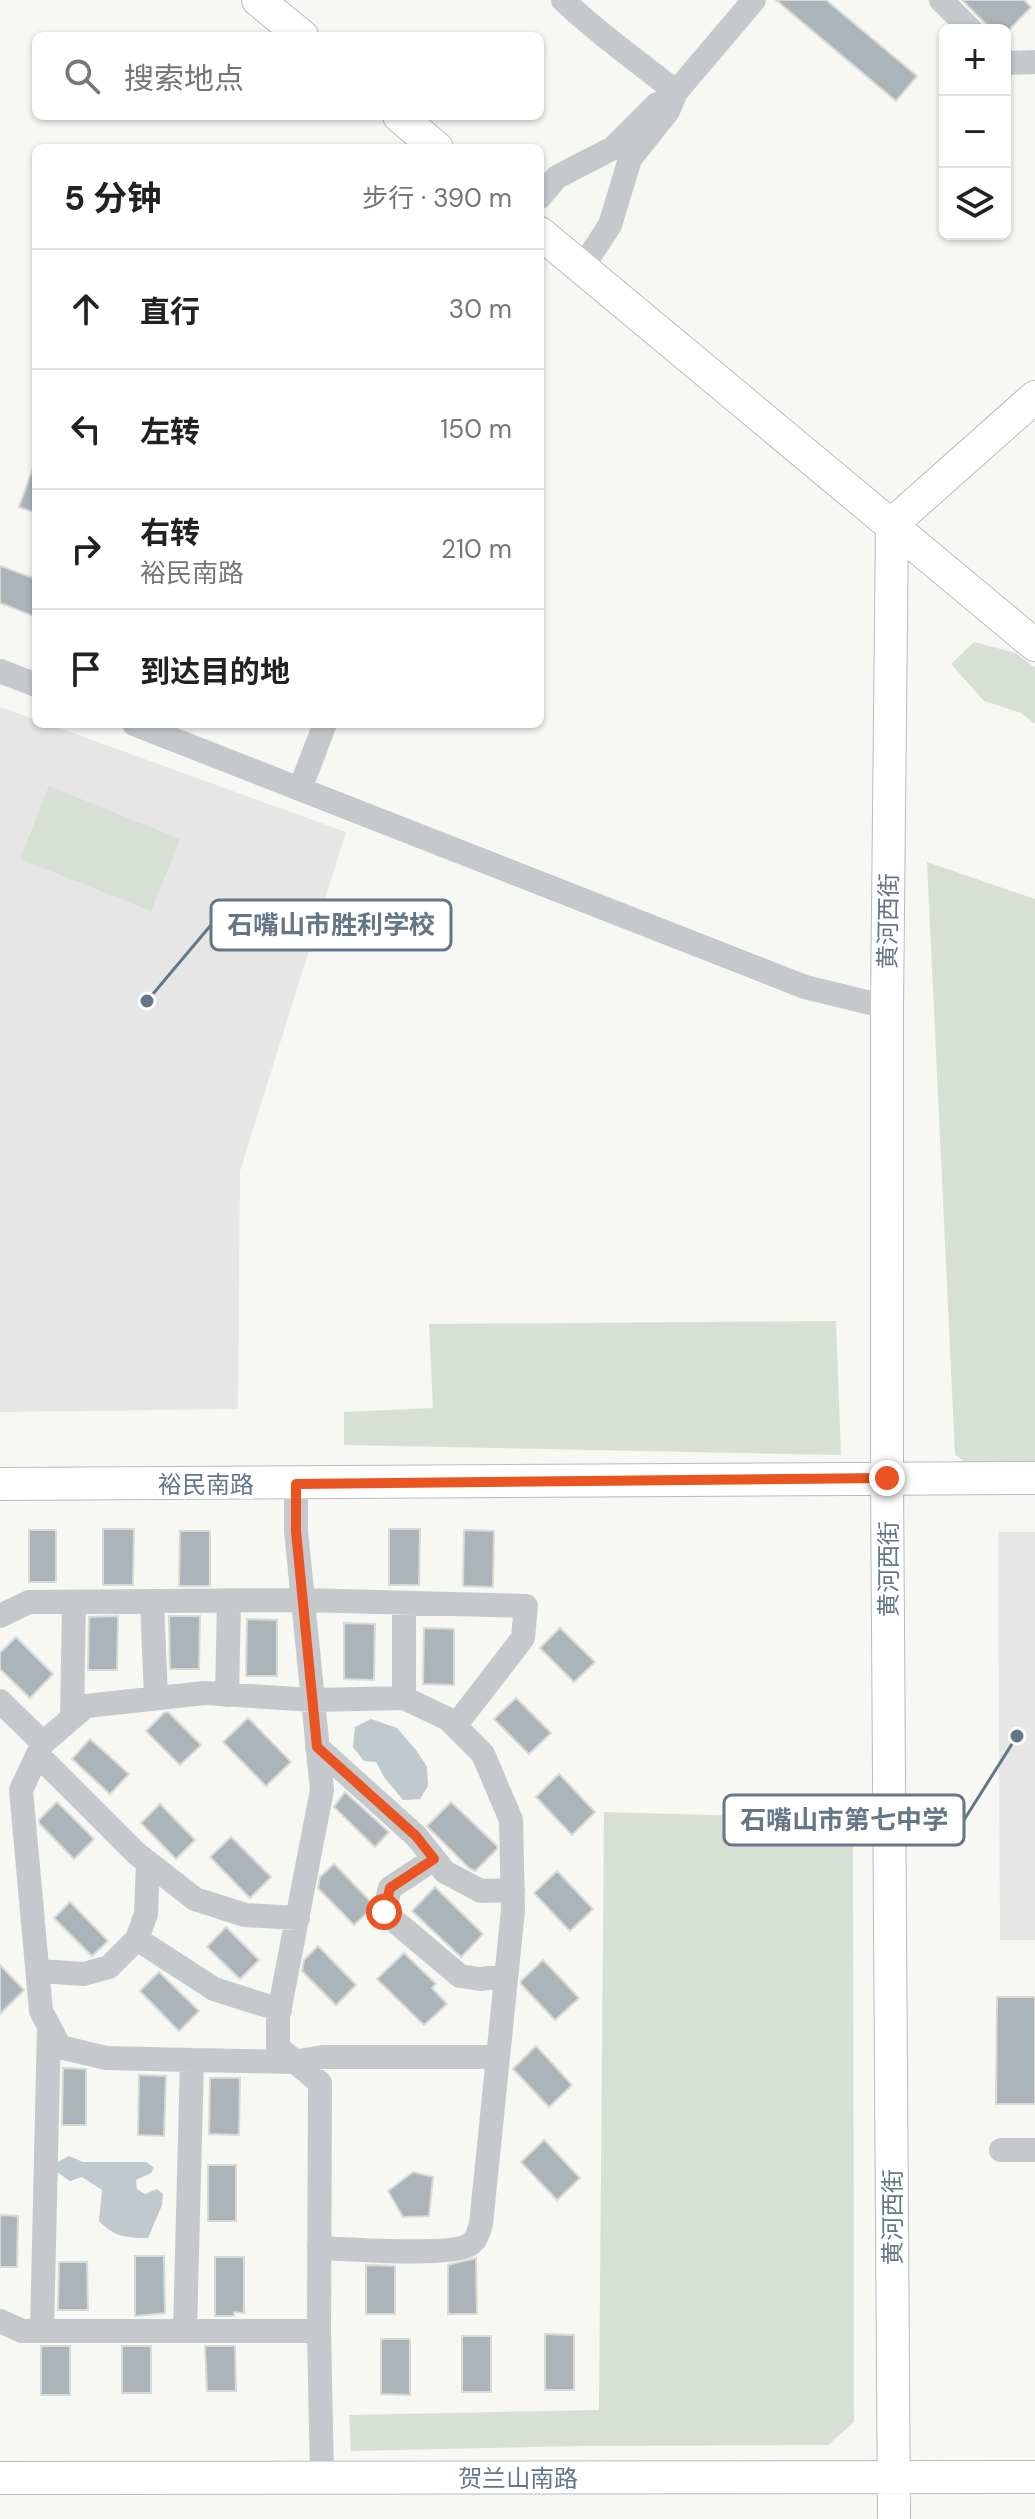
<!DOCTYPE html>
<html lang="zh">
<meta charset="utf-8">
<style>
body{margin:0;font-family:"DM Sans","Noto Sans SC",sans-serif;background:#f2f2f2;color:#222}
.controls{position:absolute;right:24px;top:24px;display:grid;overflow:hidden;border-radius:12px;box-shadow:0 2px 6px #0004}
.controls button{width:72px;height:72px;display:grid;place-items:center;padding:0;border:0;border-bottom:2px solid #e0e0e0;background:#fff;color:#222;font:40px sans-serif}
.stop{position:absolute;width:24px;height:24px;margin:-18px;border:6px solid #e95422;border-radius:50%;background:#fff}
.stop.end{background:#e95422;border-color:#fff;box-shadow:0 2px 8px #0008}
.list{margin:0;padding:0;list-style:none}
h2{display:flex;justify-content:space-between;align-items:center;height:104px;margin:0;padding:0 32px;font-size:34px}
h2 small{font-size:26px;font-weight:400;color:#767676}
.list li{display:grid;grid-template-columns:52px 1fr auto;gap:24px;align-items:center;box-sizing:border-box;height:120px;padding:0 32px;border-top:2px solid #e0e0e0}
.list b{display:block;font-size:30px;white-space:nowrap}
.list p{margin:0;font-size:26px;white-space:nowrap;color:#767676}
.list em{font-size:26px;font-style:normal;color:#767676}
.icon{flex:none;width:44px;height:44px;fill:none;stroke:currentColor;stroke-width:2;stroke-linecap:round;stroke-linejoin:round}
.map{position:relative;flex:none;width:1035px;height:2519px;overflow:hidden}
.search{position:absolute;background:#fff;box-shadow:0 2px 6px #0004;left:32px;top:32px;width:512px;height:88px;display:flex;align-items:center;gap:20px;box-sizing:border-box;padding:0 28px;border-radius:12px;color:#767676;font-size:30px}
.panel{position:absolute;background:#fff;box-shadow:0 2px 6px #0004;left:32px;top:144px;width:512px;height:584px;border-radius:12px}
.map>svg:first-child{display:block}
.built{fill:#e5e6e5}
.green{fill:#d8dfd5}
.water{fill:#bfc9ce}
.building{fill:#abb4b9;stroke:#d9d9d6;stroke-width:2}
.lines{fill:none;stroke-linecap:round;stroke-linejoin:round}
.secondary-casing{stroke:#b7bcc1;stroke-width:34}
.street{stroke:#c5c9cc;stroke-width:24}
.secondary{stroke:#fff;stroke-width:32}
.route{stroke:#e95422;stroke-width:10}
.labels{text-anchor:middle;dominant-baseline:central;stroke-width:8;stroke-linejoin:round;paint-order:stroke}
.street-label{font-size:24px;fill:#657786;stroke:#fff}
.leader{fill:none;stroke:#657786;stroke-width:3}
.callout-dot{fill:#657786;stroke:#fff;stroke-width:3}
.callout{fill:#fff;stroke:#657786;stroke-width:3}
.callout-label{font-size:26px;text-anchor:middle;font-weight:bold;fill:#657786}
</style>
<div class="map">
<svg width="1035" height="2519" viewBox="0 0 1035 2519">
<rect width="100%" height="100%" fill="#f7f7f4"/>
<path class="built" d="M0,707l36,13v4h12l298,108 -106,339 -2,238 -238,3z
M998,1532h37v408h-35z"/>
<path class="green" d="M974,642l42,11 19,15v56l-14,-11 -37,-12 -33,-37z
M49,786l131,53 -29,72 -131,-52z
M927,862l108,37v577l-52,-2 -28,-19z
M836,1321l5,134 -497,-10v-33l89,-4 -4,-84z
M604,1812l249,7 1,603 -26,23 -246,1 -231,5 -2,-36 250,-5z"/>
<path class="water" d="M371,1719l26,9 19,22 11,17 1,19 -8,13 -17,1 -19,-23 -8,-15 -12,-1 -11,-14 2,-20z
M69,2156l14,6h63l8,6 -3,5 -15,7 1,9 8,5 12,-5 6,5 -1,11 -14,33c-21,0 -34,-1 -49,-17l3,-31 -20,-13 -12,4 -16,-11 2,-7z"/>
<path class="building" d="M776,0h50l91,76 -21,25z
M962,0h62l7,7 -22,23h-17z
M34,465h2v48l-17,-6z
M0,566l36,13v38l-36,-14z
M103,1529h31l-1,56h-30z
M389,1529h31l-1,56h-30z
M29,1530h27v52h-27z
M464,1530l30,1 -1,56 -30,-1z
M180,1531h30v55h-31z
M118,1616l-1,54h-29l1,-53z
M169,1616h31l-1,53h-29z
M247,1619l30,1v56h-31z
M344,1623l31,1 -1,56 -30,-1z
M424,1628l30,1v56l-31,-1z
M560,1628l35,34 -21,20 -34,-34z
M16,1637l37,37 -23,24 -30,-29v-16z
M516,1698l35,35 -22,21 -35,-35z
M168,1712l33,33 -21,20 -34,-34 18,-18z
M248,1718l43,44 -25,24 -43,-44z
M90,1739l39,35 -19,20 -38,-35z
M559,1774l36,38 -23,23 -36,-38z
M345,1792l44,40 -14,15 -41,-40z
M57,1802l37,37 -20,20 -35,-36v-3z
M451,1802l46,44v3l-22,22 -6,-3 -42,-42z
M160,1804l35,36 -19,19 -35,-36z
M231,1837l40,40 -21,21 -40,-41z
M334,1864l37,38 -2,9 -15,14 -36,-37 2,-11z
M557,1871l36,38 -23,22 -36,-38z
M435,1887l48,47 -22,23 -49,-46z
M70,1902l38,39 -16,15 -38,-38z
M226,1927l33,33 -19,19 -33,-32z
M318,1946l38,39 -20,20 -34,-34 2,-11z
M404,1953l32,31 -4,4 15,16 -23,21 -47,-46z
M543,1960l36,38 -24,22 -34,-36v-3z
M0,1965l24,25 -24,24z
M159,1972l40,39 -20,20 -39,-40z
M997,1997h38v107h-39z
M536,2046l36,39 -23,22 -36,-38z
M63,2068l23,1v56h-24z
M139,2075l27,1 -2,60 -26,-1z
M210,2078h30l-1,57 -30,-1z
M544,2140l36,38 -23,22 -36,-38z
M208,2165h28v56h-28z
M413,2172l20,5 -4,39 -26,1 -15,-26z
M0,2215l18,1 -1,51h-17z
M135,2256h29l1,57 -30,3z
M215,2257h29v56l-10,-1v4h-19z
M476,2258l1,56h-29v-49z
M59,2262h28l1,48h-30z
M366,2265l29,1v48h-29z
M545,2334l29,1v55h-29z
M462,2336h29v56h-29z
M381,2339h29v56l-29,-1z
M41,2346h29v49h-29z
M122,2346h29v47h-29z
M205,2346h30l1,45h-29z"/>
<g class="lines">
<defs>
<path id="secondary" d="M258,0l44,36
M399,116l38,32
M540,233l495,412
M0,1484l1035,-6
M0,2478l1035,-1
M894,2519l-7,-1041v-471l5,-483 143,-127"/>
</defs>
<use href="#secondary" class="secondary-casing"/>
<path class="street" d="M563,0c35,34 75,61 113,92
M941,0l30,30
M1005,63l30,-1
M540,197l17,-20 56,-29 44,-44
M582,268l28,-43 20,-66 38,-48 8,-19 78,-92
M0,671l36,14
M134,724l671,263 82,20
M300,789l25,-65
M296,1484v47l26,259 -44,227v30l42,36 -1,248 3,147
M152,1601l4,97
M0,1616l29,-14 274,-2 223,6 -3,32 -68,88
M227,1695l2,-94
M404,1698v-95
M0,1701l43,42
M72,1718l2,-116
M317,1747l99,89 29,36 36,19 32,-1
M38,1755l98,98 59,46 50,16 53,3
M434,1859l-44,29 -6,24 76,64 20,3 26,-3
M137,1939l77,50 66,21
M38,1971l46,3 25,-7 28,-28 9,-25 2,-52
M1001,2150h34
M319,2248c30,1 128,9 150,-3 8,-5 9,-12 12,-21l32,-314 -2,-90 -28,-66 -35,-35 -44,-21 -91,2 -108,-7 -119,13 -43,37 -22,47 20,221 19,36 46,11 86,2 101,2 30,-5h174
M0,2321l22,10h297
M42,2330l7,-302
M185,2331l7,-271"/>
<use href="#secondary" class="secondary"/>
</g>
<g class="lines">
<path class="route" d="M384,1912l6,-24 44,-29 -18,-23 -99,-89 -21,-216v-47l591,-6"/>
</g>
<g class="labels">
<g class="street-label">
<text transform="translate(888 921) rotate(-89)">黄河西街</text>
<text x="206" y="1484">裕民南路</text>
<text transform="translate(888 1569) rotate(-90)">黄河西街</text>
<text transform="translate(892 2217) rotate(-90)">黄河西街</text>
<text x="518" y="2478">贺兰山南路</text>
</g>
</g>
<path class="leader" d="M147 1001L211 925M1017 1736L964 1820"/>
<g class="callout-dot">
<circle cx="147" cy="1001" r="8"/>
<circle cx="1017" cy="1736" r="8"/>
</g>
<g class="callout">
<rect x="211" y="900" width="240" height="50" rx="8"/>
<rect x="724" y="1795" width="240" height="50" rx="8"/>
</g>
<g class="callout-label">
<text x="331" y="934">石嘴山市胜利学校</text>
<text x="844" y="1829">石嘴山市第七中学</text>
</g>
</svg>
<div class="controls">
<button>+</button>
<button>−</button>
<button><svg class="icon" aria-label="layers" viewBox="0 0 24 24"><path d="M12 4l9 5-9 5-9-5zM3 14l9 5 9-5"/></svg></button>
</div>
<div class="stop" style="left:384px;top:1912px"></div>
<div class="stop end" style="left:887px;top:1478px"></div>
<div class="search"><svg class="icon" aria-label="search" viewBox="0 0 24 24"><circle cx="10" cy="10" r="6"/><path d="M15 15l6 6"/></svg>搜索地点</div>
<section class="panel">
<h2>5 分钟<small>步行 · 390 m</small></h2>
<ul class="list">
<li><svg class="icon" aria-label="ahead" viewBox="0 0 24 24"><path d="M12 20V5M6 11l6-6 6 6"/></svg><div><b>直行</b></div><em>30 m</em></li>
<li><svg class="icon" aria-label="left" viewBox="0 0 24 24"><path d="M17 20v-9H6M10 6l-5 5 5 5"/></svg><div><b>左转</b></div><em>150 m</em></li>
<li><svg class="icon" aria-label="right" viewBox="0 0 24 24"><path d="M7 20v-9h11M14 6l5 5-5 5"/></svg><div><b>右转</b><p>裕民南路</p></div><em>210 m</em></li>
<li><svg class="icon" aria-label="arrive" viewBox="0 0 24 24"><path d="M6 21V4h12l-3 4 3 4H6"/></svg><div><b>到达目的地</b></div></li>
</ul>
</section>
</div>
